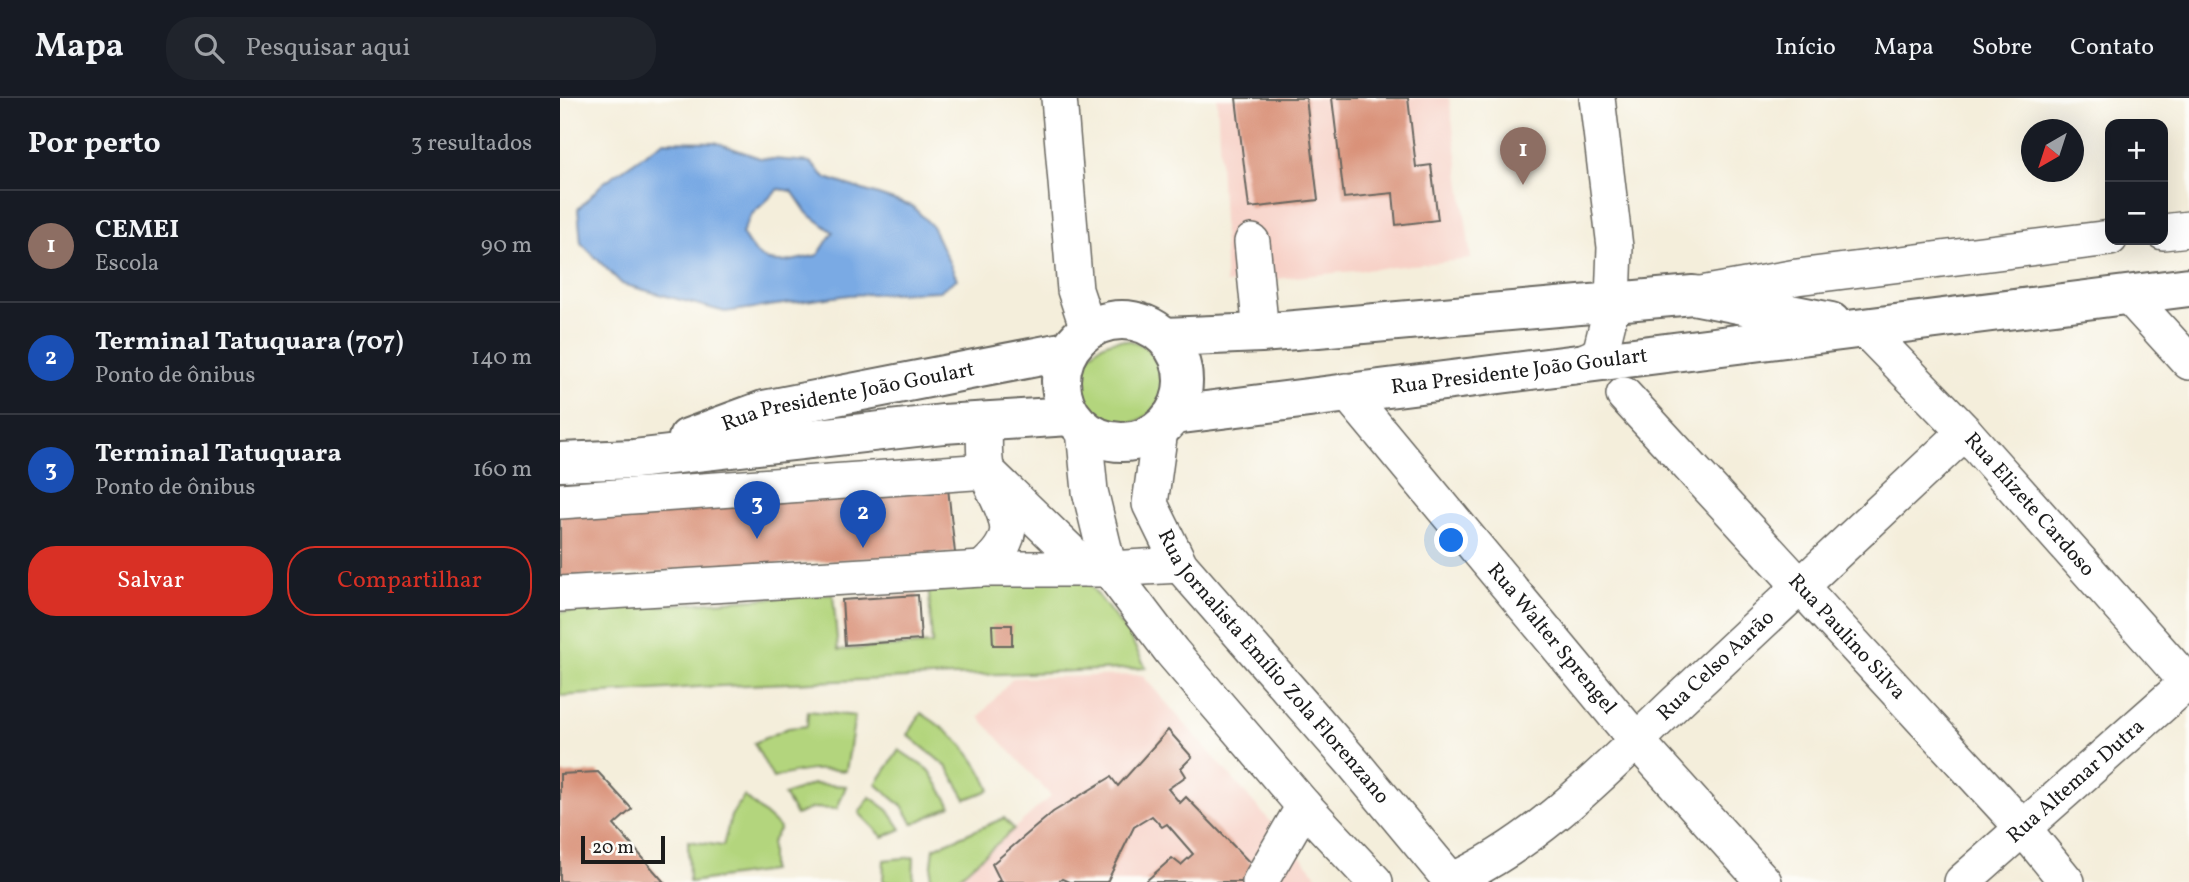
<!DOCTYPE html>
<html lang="pt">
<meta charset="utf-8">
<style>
body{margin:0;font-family:Vollkorn,serif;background:#20242c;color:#f1f3f6}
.controls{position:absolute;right:21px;top:21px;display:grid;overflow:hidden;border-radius:14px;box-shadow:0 7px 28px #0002}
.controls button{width:63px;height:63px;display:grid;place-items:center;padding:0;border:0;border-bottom:2px solid #363941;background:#171b24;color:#f1f3f6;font:35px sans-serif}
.compass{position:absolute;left:1461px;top:21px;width:63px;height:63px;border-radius:50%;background:#171b24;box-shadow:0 7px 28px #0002;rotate:219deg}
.scale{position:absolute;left:21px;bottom:18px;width:84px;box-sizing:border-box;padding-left:7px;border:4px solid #1c1c1c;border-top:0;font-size:19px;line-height:24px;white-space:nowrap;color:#1c1c1c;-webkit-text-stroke:5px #fdfcf7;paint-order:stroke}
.you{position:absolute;left:892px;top:443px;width:24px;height:24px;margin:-18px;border:5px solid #fff;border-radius:50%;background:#1a73e8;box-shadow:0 0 0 10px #1a73e833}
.badge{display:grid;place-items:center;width:46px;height:46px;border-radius:50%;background:#d93025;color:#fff;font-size:23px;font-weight:700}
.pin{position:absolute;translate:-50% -58px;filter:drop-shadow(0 2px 4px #0008)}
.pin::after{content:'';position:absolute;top:37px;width:24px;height:21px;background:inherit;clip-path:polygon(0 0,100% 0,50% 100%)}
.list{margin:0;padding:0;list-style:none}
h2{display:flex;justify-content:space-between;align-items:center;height:91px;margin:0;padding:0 28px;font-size:30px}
h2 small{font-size:23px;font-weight:400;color:#9ea1a6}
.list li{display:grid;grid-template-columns:46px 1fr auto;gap:21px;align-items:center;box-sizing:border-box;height:112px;padding:0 28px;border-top:2px solid #363941}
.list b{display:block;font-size:26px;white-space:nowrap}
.list p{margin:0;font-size:23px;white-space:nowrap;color:#9ea1a6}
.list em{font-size:23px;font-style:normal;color:#9ea1a6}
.actions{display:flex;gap:14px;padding:21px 28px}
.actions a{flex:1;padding:16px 0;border:2px solid #d93025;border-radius:28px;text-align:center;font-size:24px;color:#d93025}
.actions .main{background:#d93025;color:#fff}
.icon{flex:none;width:38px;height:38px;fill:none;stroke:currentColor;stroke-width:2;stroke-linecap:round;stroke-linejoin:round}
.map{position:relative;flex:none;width:1629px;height:784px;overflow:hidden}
header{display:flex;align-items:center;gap:42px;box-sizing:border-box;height:98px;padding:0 35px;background:#171b24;border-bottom:2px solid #363941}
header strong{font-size:33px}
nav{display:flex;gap:38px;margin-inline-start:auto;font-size:24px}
.search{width:490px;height:63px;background:#20242c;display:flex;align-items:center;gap:18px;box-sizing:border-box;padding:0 24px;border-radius:28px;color:#9ea1a6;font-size:26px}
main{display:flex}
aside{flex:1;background:#171b24}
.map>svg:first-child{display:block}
.built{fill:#f7d1c7}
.green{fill:#b3d57d;stroke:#68784c;stroke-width:2}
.water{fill:#7aaae4;stroke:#4b6380;stroke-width:2;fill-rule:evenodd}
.building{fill:#d99178}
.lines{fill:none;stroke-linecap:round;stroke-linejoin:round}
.minor-casing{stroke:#68665f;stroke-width:38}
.major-casing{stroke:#68665f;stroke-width:42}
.minor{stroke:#fff;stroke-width:35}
.major{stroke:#fff;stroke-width:38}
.labels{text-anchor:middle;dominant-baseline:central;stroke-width:6;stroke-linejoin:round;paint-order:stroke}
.street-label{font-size:21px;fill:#1c1c1c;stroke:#fdfcf7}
</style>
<header>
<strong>Mapa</strong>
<div class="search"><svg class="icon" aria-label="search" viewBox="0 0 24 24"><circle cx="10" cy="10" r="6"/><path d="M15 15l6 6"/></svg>Pesquisar aqui</div>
<nav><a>Início</a><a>Mapa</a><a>Sobre</a><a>Contato</a></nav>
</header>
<main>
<aside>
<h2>Por perto<small>3 resultados</small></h2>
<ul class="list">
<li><span class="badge" style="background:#8d6e63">1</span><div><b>CEMEI</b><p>Escola</p></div><em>90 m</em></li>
<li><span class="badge" style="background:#1a4fb4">2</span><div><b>Terminal Tatuquara (707)</b><p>Ponto de ônibus</p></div><em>140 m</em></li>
<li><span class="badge" style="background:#1a4fb4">3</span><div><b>Terminal Tatuquara</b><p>Ponto de ônibus</p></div><em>160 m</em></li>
</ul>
<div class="actions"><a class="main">Salvar</a><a>Compartilhar</a></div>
</aside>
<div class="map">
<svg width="1629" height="784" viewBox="0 0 1629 784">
<rect width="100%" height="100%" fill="#fdfcf7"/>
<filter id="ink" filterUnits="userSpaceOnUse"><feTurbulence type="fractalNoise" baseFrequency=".0143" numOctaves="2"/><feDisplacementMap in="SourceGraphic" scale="14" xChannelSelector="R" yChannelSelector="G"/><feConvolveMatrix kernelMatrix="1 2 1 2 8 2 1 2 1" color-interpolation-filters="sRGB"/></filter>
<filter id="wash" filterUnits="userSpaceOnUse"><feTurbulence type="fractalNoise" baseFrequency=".00686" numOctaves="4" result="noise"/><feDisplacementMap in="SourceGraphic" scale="28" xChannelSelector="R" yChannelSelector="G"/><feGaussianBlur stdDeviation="1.57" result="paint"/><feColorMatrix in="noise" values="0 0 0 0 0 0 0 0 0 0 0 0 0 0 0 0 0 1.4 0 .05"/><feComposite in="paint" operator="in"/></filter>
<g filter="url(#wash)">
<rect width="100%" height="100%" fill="#f4eedb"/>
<path class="built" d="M657,0h232l22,161 -245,25z
M582,577l175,200 -8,7h-356l98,-86 -72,-79 34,-39z"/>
<path class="green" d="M520 284a42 42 0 1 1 84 0a42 42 0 1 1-84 0Z
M524,479l46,60 16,31 -448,19 -138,9v-84l273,-18 5,56 94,-6 -4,-66z
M248,613l47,5 -9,55c-25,-4 -48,0 -73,7l-19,-35 34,-15 19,-2z
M361,615c33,21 55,41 69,77l-24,9 -18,-31 -40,-33z
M339,652l31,21 21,35 -38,18 -10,-17 -27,-23z
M253,686l33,2 -9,23 -24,-1 -17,7 -12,-20z
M184,698l36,32 -9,15v28l-82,11 -1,-41 35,5 8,-30z
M310,699l18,13 13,19 -18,8 -24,-24z
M444,720l10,11 -61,53h-23l4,-34z
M354,759l-1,25h-30l1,-22z"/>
<path class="water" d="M104,43l51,1 45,16 50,4 16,16 86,28 20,20 25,53 -18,12 -90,4 -124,17 -103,-28 -41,-41 -3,-34 25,-26zM219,91l13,2 15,22 26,19 -15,23c-37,8 -56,17 -76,-22l9,-18z"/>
<g id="blocks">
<path class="building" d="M676,0h70l12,102 -69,8z
M772,0h76l8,69 15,-2 7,55 -42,5 -3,-32 -49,5z
M388,390l7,65 -395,25v-65z
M358,497l3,45 -76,5 -3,-45z
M432,527h20v20h-19z
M608,632l24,27 -11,11 5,8 -18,13 12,14 6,-6 70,72 -15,13h-96l27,-24 9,7 12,-11 -26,-30 -5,3 -10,-11 -18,11 -27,55h-38l-7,-3 -4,3h-61l3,-2 -8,-16 61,-52 58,-35 7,9z
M38,674l34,37 -18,16 50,57 -104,-1v-107z"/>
</g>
</g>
<g filter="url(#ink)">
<use href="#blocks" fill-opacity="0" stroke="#68665f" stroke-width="2"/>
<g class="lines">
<defs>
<g id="minor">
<path d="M499,0l16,192 13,39"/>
<path d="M1603,134l26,-3"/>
<path d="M692,144l9,91"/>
<path d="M1141,196l96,-17 313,-39"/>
<path d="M1568,197l61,67"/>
<path id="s1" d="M1304,230l101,104 224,252"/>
<path d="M1014,268l20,-9 7,-7 12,-49 2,-54 -18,-149"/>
<path id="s2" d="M786,293l290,349 128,142"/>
<path id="s3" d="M1064,297l399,433 44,54"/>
<path d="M524,332l6,61 19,78 63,83 132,154 71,76"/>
<path id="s4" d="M600,332l-10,74 30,61 175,200 97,117"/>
<path d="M0,403l427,-30 101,98"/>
<path d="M422,471c46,-40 19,-54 5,-97 -4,-14 -2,-34 -3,-49"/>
<path d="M0,496l422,-25h127l71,-4"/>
<path id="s5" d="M891,783c90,-40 160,-117 231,-184 95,-88 189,-177 283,-265"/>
<path d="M700,784l44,-76"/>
<path id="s6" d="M1402,784l227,-201"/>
</g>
<g id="major">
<circle cx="562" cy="283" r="61"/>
<path d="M605,239l96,-4 432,-38 138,27"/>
<path id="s7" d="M614,317l1015,-128"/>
<path id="s8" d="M128,340l76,-28 303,-59"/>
<path d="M0,364l74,-3 309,-35 127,-8"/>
</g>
</defs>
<use href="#minor" class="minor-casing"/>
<use href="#major" class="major-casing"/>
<use href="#minor" class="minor"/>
<use href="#major" class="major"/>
</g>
</g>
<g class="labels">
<g class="street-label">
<text stroke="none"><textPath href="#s7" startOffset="348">Rua Presidente João Goulart</textPath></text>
<text stroke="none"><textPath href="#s8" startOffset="166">Rua Presidente João Goulart</textPath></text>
<text stroke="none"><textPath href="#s1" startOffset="242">Rua Elizete Cardoso</textPath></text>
<text stroke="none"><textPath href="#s3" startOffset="329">Rua Paulino Silva</textPath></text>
<text stroke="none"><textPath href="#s2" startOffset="322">Rua Walter Sprengel</textPath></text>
<text stroke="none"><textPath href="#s4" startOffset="280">Rua Jornalista Emílio Zola Florenzano</textPath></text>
<text stroke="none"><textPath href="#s5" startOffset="343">Rua Celso Aarão</textPath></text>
<text stroke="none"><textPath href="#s6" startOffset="152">Rua Altemar Dutra</textPath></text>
</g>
</g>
</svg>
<div class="controls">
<button>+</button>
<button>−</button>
</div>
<svg class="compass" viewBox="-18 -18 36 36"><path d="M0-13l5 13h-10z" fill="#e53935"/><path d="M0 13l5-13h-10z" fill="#9ea1a6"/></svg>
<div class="scale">20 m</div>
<div class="you"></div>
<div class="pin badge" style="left:963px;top:87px;background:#8d6e63">1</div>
<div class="pin badge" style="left:303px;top:450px;background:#1a4fb4">2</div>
<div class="pin badge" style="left:197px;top:441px;background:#1a4fb4">3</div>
</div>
</main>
